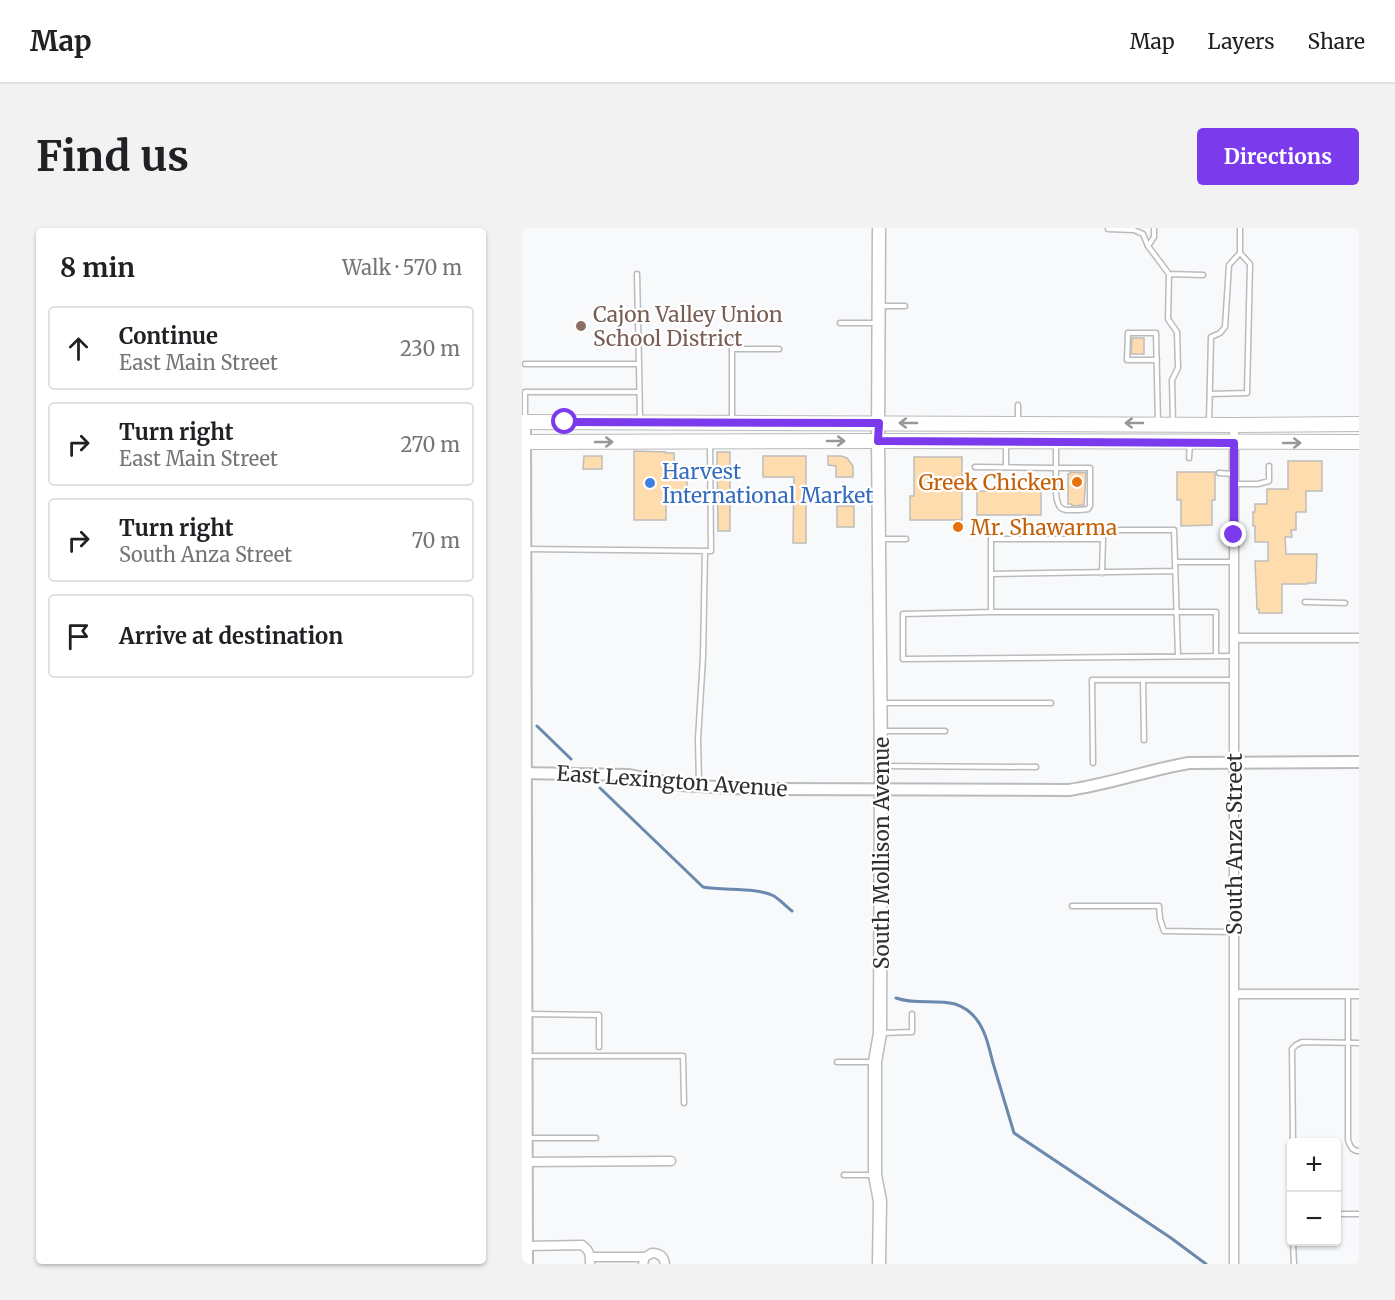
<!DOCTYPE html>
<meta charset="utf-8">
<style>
body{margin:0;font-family:Merriweather,serif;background:#f2f2f2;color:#202124}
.controls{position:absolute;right:18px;bottom:18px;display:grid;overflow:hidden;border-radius:6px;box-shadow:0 2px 4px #0004}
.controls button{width:54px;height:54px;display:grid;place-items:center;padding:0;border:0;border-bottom:2px solid #e0e0e0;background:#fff;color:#202124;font:30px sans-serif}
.stop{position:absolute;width:18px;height:18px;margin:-14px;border:4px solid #7c3aed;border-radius:50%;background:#fff}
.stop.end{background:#7c3aed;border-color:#fff;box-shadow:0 2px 6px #0008}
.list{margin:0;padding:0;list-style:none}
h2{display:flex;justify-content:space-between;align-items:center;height:78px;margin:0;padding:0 24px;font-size:26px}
h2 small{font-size:20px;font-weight:400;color:#757577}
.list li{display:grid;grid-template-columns:39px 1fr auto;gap:18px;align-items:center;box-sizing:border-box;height:84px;margin:0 12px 12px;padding:0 12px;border:2px solid #e0e0e0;border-radius:6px}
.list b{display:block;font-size:22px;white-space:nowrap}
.list p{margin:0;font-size:20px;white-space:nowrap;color:#757577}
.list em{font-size:20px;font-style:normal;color:#757577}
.icon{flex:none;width:33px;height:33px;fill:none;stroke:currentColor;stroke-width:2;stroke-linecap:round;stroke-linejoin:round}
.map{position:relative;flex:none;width:837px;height:1036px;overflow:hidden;border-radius:6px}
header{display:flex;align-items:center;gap:36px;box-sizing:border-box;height:84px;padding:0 30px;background:#fff;border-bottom:2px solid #e0e0e0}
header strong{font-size:28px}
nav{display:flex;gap:33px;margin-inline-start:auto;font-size:21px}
.intro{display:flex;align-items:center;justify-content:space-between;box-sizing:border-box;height:144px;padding:0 36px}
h1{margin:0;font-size:42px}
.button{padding:15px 27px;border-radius:6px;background:#7c3aed;color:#fff;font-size:21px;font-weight:700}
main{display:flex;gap:36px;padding:0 36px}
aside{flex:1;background:#fff;border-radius:6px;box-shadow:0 2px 4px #0004}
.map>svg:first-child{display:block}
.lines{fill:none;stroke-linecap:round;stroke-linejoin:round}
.stream{stroke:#6a89ad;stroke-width:3}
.building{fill:#fedcad;stroke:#bebdbb;stroke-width:1.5}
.service-casing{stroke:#babbbc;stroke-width:7}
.minor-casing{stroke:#babbbc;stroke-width:11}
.tertiary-casing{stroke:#babbbc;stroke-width:14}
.secondary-casing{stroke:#babbbc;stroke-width:15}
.primary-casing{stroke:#babbbc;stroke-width:16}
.service{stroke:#fff;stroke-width:4}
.minor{stroke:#fff;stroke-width:8}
.tertiary{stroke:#fff;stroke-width:10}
.secondary{stroke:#fff;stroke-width:12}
.primary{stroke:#fff;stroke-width:14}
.oneway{stroke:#979798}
.route{stroke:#7c3aed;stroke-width:8}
.education-dot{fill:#8d6e63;stroke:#fff;stroke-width:2}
.food-dot{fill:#e8710a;stroke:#fff;stroke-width:2}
.shop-dot{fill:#3f7fe0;stroke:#fff;stroke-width:2}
.labels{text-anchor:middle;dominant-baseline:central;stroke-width:4.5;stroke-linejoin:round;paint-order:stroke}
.education-label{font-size:21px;fill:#785e54;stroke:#fff;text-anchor:start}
.shop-label{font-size:21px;fill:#366cbe;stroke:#fff;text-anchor:start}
.food-label{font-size:21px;fill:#c56008;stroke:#fff;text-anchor:end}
.street-label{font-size:21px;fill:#2f2f30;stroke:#fff}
</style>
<header>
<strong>Map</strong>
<nav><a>Map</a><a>Layers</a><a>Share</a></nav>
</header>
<div class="intro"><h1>Find us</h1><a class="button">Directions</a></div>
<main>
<aside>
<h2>8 min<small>Walk · 570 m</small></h2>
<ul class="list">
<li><svg class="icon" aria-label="ahead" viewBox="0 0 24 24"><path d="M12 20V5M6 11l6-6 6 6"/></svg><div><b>Continue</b><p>East Main Street</p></div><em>230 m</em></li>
<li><svg class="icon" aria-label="right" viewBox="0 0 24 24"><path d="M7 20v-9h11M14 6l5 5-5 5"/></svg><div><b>Turn right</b><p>East Main Street</p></div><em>270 m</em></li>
<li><svg class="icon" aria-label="right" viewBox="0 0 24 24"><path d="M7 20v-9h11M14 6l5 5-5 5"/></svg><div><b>Turn right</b><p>South Anza Street</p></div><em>70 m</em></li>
<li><svg class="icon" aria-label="arrive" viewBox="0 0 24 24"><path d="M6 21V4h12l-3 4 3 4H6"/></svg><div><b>Arrive at destination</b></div></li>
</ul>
</aside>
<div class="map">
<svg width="837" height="1036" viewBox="0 0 837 1036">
<rect width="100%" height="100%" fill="#f8f9fb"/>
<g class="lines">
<path class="stream" d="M15,498l34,33
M78,560l103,99c21,4 53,0 71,9 6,4 12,10 18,15
M374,770c19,7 39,1 59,6 9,3 17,9 22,16 9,12 12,28 16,43 7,23 14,47 21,70l157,105 35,26"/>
</g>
<path class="building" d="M610,110h12v16h-13z
M112,223l32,1v1h8l1,26 12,1v16h-21v24h-32z
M195,224h13v79h-12z
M62,228h18v13h-19z
M241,228h43v87h-13l1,-66h-31z
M306,228h13l6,2 6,8v11h-17v-11l-8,-1z
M392,229h48v63h-52v-24h4z
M766,233h34v30h-16v21h-10v18h-5l1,7h-7l1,17h31l-1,29h-9v1h-25v29h-23v-4h-2l-2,-48h13v-19h-13v-16h-2v-14h2v-8h12v-15h21z
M548,244l16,1 -2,32 -12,1v-2h-4v-30h2z
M655,244h38v28h-3v25l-31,1v-26h-4z
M455,263h64v24h-64z
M315,278h17v21h-17z"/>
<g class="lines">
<defs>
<path id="service" d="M586,1l26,1 9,4 5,12 21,28 -1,45 9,13 1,36 -6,12 1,43
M626,18l6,-9v-9
M115,46l2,90
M647,46l34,1
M360,78h23
M318,95h35
M175,114h35v77
M210,121h47
M635,132h-30l1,-27h28l2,90
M3,136h114l1,57
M688,166l37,-1 3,-129 -10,-11v-25
M3,190v-26h114
M496,194v-17
M687,195l2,-86 9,-4 5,-6 4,-62 11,-12
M484,216v23
M667,230l1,-15
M453,239l81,1v-23
M534,240h34v38l-2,3c-5,1 -9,1 -14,1 -5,0 -11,1 -14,-3 -6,-6 -4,-31 -4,-39z
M697,245l14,1
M713,256h23l11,-3v-15
M358,311h26
M4,321l185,2 -1,-107
M653,334h59
M580,345l1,-34
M469,346l184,-3
M783,374l40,1
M469,384v-73h112l-1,-9h72l4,126
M694,428v-44h-225l-88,2v45l330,-3
M621,452l1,60
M360,475h169
M360,503h63
M571,535l-1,-83h141
M360,538l154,1
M177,556l-1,-45 5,-82 2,-106
M550,678h87l1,13 4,12 69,1
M826,767v145c2,6 4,11 11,11
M5,786l72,1v32
M359,805l31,-1v-18
M7,828h154l1,47
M315,834h35
M6,910h68
M771,914l-1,-93 4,-4 6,-3 57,1
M322,947h29
M814,986h23
M771,1014l1,22"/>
<path id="minor" d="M712,197v839
M712,410h125
M712,766h125
M0,934l149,-1
M5,1018l55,-1c8,6 8,9 8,19
M68,1029h55
M121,1036l2,-7 7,-4c8,0 12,4 13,11"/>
<path id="tertiary" d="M3,194l2,842
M0,545l107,2 51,10 72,4 317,1c41,-6 79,-20 120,-27l170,-1"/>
<path id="secondary" d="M357,0l-1,213 3,325 -1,267 -5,29v113l5,26 -1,63"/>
<path id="primary" d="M0,194l712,3 125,-1
M0,214l356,-1 481,1"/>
</defs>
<use href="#service" class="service-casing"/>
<use href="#minor" class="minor-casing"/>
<use href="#tertiary" class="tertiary-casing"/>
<use href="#secondary" class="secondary-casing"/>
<use href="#primary" class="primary-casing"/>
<use href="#service" class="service"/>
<use href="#minor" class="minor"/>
<use href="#tertiary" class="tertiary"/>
<use href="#secondary" class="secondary"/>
<use href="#primary" class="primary"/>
</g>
<defs><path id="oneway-shaft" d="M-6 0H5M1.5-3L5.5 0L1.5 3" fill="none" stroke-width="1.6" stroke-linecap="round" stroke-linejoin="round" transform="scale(1.5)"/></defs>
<g class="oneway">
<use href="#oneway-shaft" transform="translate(386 195) rotate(-180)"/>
<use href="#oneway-shaft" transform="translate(612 195) rotate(-180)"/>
<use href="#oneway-shaft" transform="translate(314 213)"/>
<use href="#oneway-shaft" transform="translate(82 214)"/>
<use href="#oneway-shaft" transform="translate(770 215)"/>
</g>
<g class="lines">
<path class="route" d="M43,194l314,1 -1,18 356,2v92"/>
</g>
<circle class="education-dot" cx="59" cy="98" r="6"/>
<g class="food-dot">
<circle cx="555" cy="254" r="6"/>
<circle cx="436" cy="299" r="6"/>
</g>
<circle class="shop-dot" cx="128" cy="255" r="6"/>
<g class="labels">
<g class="education-label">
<text x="71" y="86">Cajon Valley Union<tspan x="71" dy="24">School District</tspan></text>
</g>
<g class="shop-label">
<text x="140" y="243">Harvest<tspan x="140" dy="24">International Market</tspan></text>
</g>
<g class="food-label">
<text x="543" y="254">Greek Chicken</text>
<text x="448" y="299" text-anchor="start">Mr. Shawarma</text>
</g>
<g class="street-label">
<text transform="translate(150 553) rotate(4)">East Lexington Avenue</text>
<text transform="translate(712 616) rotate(-90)">South Anza Street</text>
<text transform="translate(359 625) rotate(-90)">South Mollison Avenue</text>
</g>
</g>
</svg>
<div class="controls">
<button>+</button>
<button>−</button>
</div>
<div class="stop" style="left:43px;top:194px"></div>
<div class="stop end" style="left:712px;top:307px"></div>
</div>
</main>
